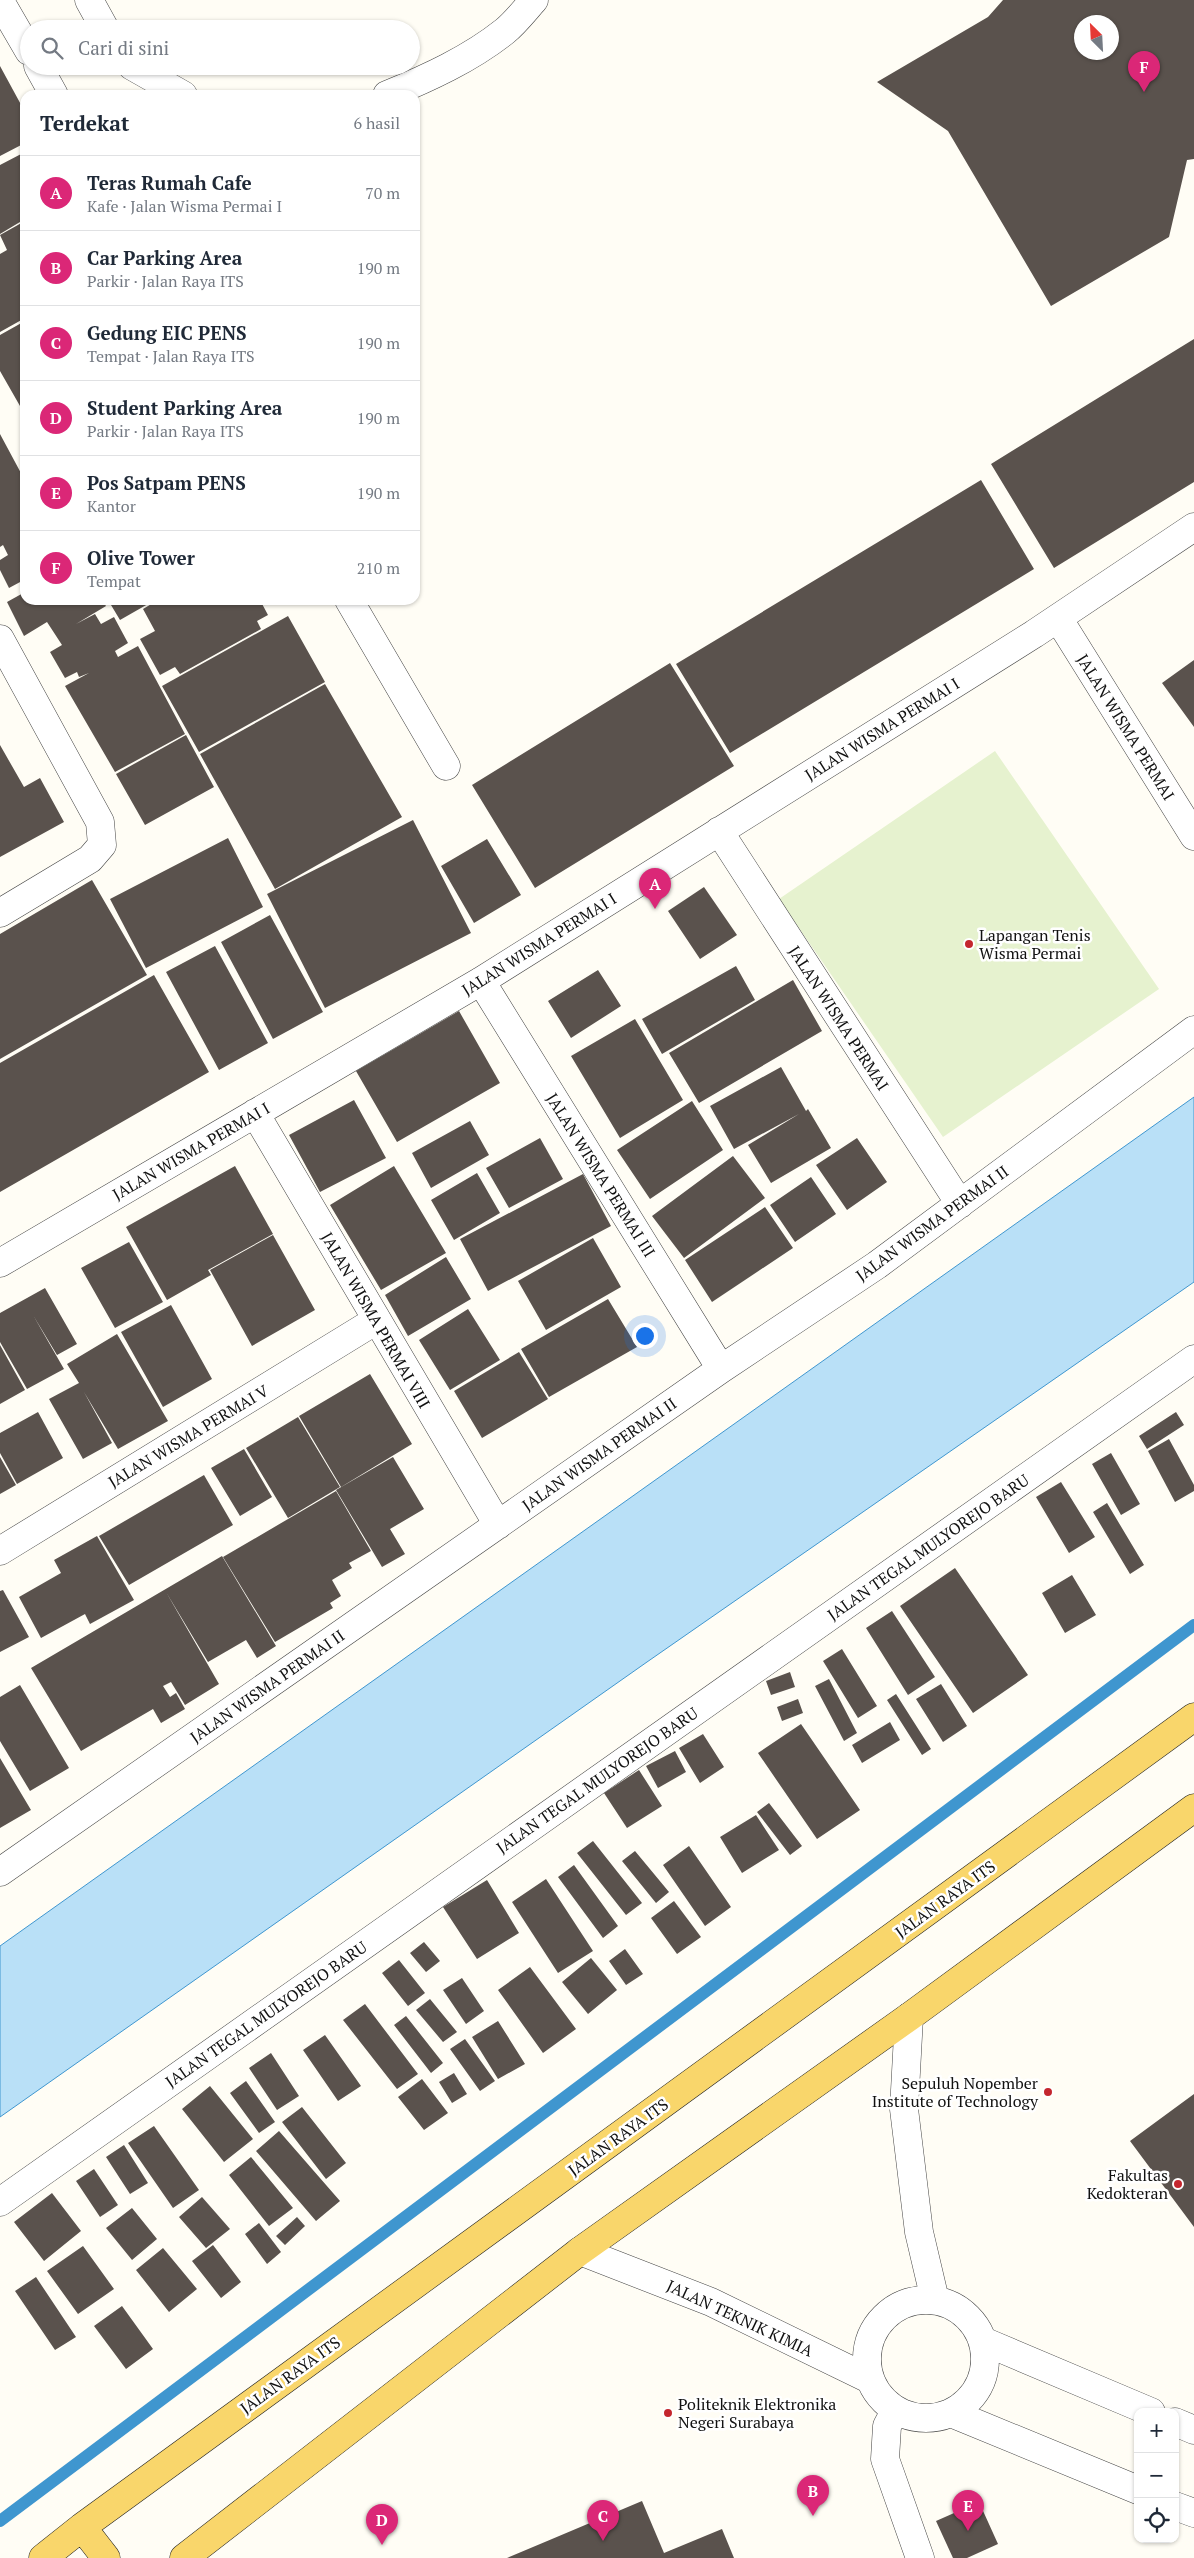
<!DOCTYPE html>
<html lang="id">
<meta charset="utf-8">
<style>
body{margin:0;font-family:"PT Serif",serif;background:#f6f6f7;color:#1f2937}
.controls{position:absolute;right:15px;bottom:15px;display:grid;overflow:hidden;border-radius:10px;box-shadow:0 1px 4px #0004}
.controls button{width:45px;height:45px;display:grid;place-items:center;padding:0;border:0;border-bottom:1px solid #e0e1e3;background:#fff;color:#1f2937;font:25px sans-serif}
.compass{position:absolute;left:1074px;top:15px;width:45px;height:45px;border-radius:50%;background:#fff;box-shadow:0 1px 4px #0004;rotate:336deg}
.you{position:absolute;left:644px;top:1335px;width:18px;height:18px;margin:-12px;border:4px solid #fff;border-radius:50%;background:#1a73e8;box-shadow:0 0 0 8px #1a73e833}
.badge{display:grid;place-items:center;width:32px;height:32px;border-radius:50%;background:#db2777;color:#fff;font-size:16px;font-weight:700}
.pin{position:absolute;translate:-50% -41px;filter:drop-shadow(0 1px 2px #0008)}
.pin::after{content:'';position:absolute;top:26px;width:18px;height:15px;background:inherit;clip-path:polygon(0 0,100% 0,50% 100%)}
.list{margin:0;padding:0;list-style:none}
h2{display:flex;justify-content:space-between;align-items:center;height:65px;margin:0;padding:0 20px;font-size:21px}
h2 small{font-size:16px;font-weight:400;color:#747a83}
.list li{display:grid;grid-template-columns:32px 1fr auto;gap:15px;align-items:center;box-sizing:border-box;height:75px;padding:0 20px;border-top:1px solid #e0e1e3}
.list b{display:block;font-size:19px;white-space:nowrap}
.list p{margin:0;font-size:16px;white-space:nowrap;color:#747a83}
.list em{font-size:16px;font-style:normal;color:#747a83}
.icon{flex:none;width:28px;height:28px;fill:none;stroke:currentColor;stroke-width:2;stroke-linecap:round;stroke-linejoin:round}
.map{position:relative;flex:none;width:1194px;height:2558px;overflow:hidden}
.search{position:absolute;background:#fff;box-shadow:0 1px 4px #0004;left:20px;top:20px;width:400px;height:55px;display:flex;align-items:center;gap:12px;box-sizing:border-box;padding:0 18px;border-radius:28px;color:#747a83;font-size:19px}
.panel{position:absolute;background:#fff;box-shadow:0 1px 4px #0004;left:20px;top:90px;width:400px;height:515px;border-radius:15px}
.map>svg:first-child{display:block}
.pitch{fill:#e6f2cf}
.water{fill:#b9e0f7;stroke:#3f96cf}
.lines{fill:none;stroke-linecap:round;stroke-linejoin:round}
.stream{stroke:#3f96cf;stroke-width:12}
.building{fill:#5a524d;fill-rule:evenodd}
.minor-casing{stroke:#444;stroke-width:29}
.major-casing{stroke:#222;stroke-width:29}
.minor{stroke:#fff;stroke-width:28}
.major{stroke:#f9d66b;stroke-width:28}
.poi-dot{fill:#c4262e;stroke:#fff;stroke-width:2}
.labels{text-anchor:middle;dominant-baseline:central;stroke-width:5;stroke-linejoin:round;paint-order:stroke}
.street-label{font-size:16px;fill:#111;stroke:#fff}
.poi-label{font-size:16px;fill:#111;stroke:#fff;text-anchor:start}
</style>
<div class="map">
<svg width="1194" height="2558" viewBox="0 0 1194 2558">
<rect width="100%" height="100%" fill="#fffdf5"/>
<path class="pitch" d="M995,751l164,238 -216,148 -164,-238z"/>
<path class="water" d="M1194,1097v185l-547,380 -647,455v-171z"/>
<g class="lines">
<path class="stream" d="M0,2521l1194,-896"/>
</g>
<path class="building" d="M1003,0h191v159l-7,1 -18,77 -118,69 -103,-175 -71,-49 111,-65zM1082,22h30v30h-30z
M0,66l25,46v31l-25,13z
M23,153l2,5v61l-25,15v-69z
M25,221v97l-25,14v-78l7,-4 -7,-15z
M25,321v82l-5,3 -20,-35v-36z
M1194,339v143l-140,86 -63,-104z
M0,434l22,41 3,-2v114l-3,-6 -13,7 -9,-18v-10l8,-5 -5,-10 -3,2z
M981,480l53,89 -304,184 -54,-89z
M25,592v8h77l4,6 -30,18 19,-10 6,10 13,-7 14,26 -13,8 3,6 20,-11 47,88 -70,38 -50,-86 24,-13 -10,4 -2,-5 -12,6 -15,-26 12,-7 -15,-23 -23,14 -17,-34z
M108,600h47l-35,20z
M158,600h102l8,15 -11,6 4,8 -81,45 -5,-7 -15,8 -20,-36 15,-8 -12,-22z
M288,616l37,66 -126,70 -37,-66z
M1194,660v67l-32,-44z
M670,663l64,103 -199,122 -63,-103z
M325,684l77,133 -127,72 -75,-135z
M186,735l28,52 -69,38 -29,-51z
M0,745l24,42 16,-9 24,44 -64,35z
M413,820l58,113 -146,75 -58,-114z
M228,838l35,69 -117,61 -36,-69z
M487,839l34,56 -47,28 -33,-57z
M92,880l55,95 -147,84v-125z
M704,887l33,48 -37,24 -32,-48z
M270,915l53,97 -50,27 -52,-97z
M215,946l53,97 -49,27 -53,-98z
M736,966l19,34 -93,54 -20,-35z
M598,970l23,36 -50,32 -23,-37z
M154,975l55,97 -209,120v-129z
M793,980l29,51 -123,72 -30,-50z
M459,1011l41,72 -103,59 -41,-71z
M635,1019l48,81 -63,38 -49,-82z
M781,1067l25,44 2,-2 23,39 -60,35 -23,-38 51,-31 -65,35 -24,-43z
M354,1100l32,58 -66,34 -31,-57z
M692,1101l31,49 -73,49 -33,-49z
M470,1121l19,34 -58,33 -19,-35z
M540,1138l23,41 -54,29 -23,-40z
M857,1138l30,44 -40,28 -31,-45z
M733,1156l32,42 -81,60 -32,-42z
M235,1166l38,68 -65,36 3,5 -44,25 -41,-73z
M394,1166l52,87 -65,37 -51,-85z
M477,1173l23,40 -46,27 -23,-40z
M583,1174l28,52 -123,65 -28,-52z
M811,1177l25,37 -41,28 -25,-37z
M765,1207l28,41 -81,54 -27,-42z
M273,1235l42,75 -63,36 -42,-76z
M593,1238l28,49 -75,43 -28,-49z
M129,1242l34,60 -48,26 -34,-60z
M446,1257l25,42 -63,37 -23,-41z
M45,1288l32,56 -20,11 -24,-40 31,54 -37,20 -27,-47v-29z
M608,1299l29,48 -88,50 -28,-48z
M171,1305l41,74 -49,28 -42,-75z
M468,1309l32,51 -50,30 -31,-50z
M117,1334l51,87 -50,28 -34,-57 28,51 -29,16 -34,-60 30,-16 -12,-19z
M0,1345l25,45 -25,14z
M519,1352l29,47 -66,39 -28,-47z
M370,1374l42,70 -71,43 -42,-71z
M38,1412l25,46 -46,26 -17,-31v-20z
M1176,1412l8,13 -37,24 -8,-13z
M298,1417l42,70 -52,31 -42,-70z
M1169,1439l25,46v6l-19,11 -27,-51z
M244,1449l28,48 -32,19 -29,-48z
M1111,1453l29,51 -19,11 -29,-51z
M0,1457l16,28 -16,9z
M393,1457l31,52 -34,20 15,25 -23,13 -46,-77z
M204,1475l29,50 -104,60 -30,-49z
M1061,1482l34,55 -26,16 -33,-56z
M336,1491l35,60 -22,12 3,5 -20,12 9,16 -11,7 3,5 -58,34 -52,-85z
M1107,1503l37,62 -14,9 -37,-62z
M97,1536l37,64 -44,24 -5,-10 -44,24 -22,-41 42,-24 -7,-13z
M222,1556l54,90 -19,12 -11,-18 -38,22 -42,-70 53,92 -34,21 -14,-23 -8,4 7,11 6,-4 9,16 -24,14 -8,-14 -72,42 -50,-83z
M955,1568l73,107 -55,38 -73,-107z
M1072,1575l24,40 -31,18 -23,-40z
M3,1590l26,47 -29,15v-61z
M892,1611l43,66 -27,18 -42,-67z
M842,1649l35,57 -19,12 -35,-57z
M790,1672l5,15 -24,8 -5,-14z
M829,1679l28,54 -13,8 -29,-55z
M941,1684l26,42 -24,16 -27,-43z
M20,1685l49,83 -39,23 -30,-50v-44z
M896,1694l35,55 -9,6 -35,-55z
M798,1699l5,14 -21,8 -5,-14z
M890,1722l10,18 -38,23 -10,-18z
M801,1724l59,86 -43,29 -59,-86z
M703,1734l21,33 -24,16 -21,-35z
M675,1751l11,21 -28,16 -12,-22z
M0,1758l31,52 -31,18z
M639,1770l23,36 -35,22 -23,-35z
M769,1803l33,43 -12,9 -33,-43z
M756,1815l23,35 -37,23 -22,-36z
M593,1841l49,62 -16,12 -49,-62z
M689,1846l42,61 -26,19 -42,-61z
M635,1851l34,41 -13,11 -34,-42z
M574,1865l44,61 -15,12 -45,-61z
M546,1879l47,72 -35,22 -46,-71z
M487,1880l32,53 -42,26 -34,-52z
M674,1901l27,36 -24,17 -26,-36z
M424,1942l16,19 -14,11 -16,-19z
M625,1949l18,25 -17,11 -17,-24z
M591,1958l26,32 -29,24 -26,-32z
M399,1960l26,33 -17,13 -26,-33z
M530,1967l46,62 -33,24 -45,-63z
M462,1978l22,33 -18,13 -23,-34z
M430,1999l27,33 -14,10 -27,-32z
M365,2004l53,70 -21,15 -54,-69z
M406,2016l37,47 -12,10 -37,-48z
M498,2021l27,43 -27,15 -26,-42z
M325,2035l36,51 -23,15 -35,-51z
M465,2039l30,42 -15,10 -30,-42z
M271,2053l28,43 -22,14 -28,-42z
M454,2073l13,21 -15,9 -13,-21z
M422,2079l26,34 -24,17 -26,-33z
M246,2081l29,41 -16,11 -29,-40z
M210,2086l43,53 -29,23 -42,-53z
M1194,2094v133l-64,-86z
M302,2107l44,56 -20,16 -44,-57z
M154,2126l45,64 -26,18 -45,-65z
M279,2131l61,70 -24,20 -60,-70z
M124,2145l24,38 -18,11 -24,-37z
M251,2157l42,51 -24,18 -40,-51z
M94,2169l24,36 -18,12 -24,-36z
M52,2193l29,38 -37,30 -30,-39z
M202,2197l28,32 -24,19 -27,-31z
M132,2208l25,31 -25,21 -26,-32z
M297,2217l8,9 -20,19 -9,-9z
M259,2223l22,29 -14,12 -22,-30z
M213,2245l28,37 -20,16 -29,-37z
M83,2246l31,43 -36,25 -31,-43z
M163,2248l34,41 -28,23 -33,-42z
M36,2277l40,60 -21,13 -40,-59z
M122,2306l31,43 -27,20 -32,-43z
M642,2501l22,52 58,-24 12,29h-227z
M979,2502l19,42 -31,14h-14l-17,-37z"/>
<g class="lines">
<defs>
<path id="minor" d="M89,0l16,29
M0,1l29,50
M38,66l16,29
M132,66l51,29
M387,95c41,-17 83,-36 118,-64 11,-9 20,-21 29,-31
M349,600l97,166
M1058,618l136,218
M0,639l100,183 2,23 -12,14 -90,54
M719,831l241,373
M481,981l240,388
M255,1113l243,412
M0,1263l481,-282 553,-347 160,-107
M0,1551l375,-230
M0,1872l721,-503 156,-104 317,-235
M909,2017l-5,92 15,123 16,68
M0,2202l1194,-843
M580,2251l131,51 158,77
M867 2359a59 59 0 1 1 118 0a59 59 0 1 1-118 0Z
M983,2341l168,71
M895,2411l-8,15 -2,33 35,99
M951,2413l187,77
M1175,2422l19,8
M1175,2506l19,7"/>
<path id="major" d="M82,2527l24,31
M43,2558l39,-31 1112,-810
M184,2558l396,-307 329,-234 285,-209"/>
</defs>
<use href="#minor" class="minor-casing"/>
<use href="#major" class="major-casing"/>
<use href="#minor" class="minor"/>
<use href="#major" class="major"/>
</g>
<g class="poi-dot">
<circle cx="969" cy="944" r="5"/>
<circle cx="1048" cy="2092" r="5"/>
<circle cx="1178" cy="2184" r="5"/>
<circle cx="668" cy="2413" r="5"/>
</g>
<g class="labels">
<g class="street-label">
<text transform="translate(1126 727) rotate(58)">JALAN WISMA PERMAI</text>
<text transform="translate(882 729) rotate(-32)">JALAN WISMA PERMAI I</text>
<text transform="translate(539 944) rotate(-32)">JALAN WISMA PERMAI I</text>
<text transform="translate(839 1018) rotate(57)">JALAN WISMA PERMAI</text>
<text transform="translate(191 1151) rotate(-30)">JALAN WISMA PERMAI I</text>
<text transform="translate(601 1175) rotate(58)">JALAN WISMA PERMAI III</text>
<text transform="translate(932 1223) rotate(-36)">JALAN WISMA PERMAI II</text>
<text transform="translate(376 1320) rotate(60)">JALAN WISMA PERMAI VIII</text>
<text transform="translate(188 1436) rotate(-31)">JALAN WISMA PERMAI V</text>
<text transform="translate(599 1454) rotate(-35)">JALAN WISMA PERMAI II</text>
<text transform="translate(928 1547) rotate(-35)">JALAN TEGAL MULYOREJO BARU</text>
<text transform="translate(267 1686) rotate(-35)">JALAN WISMA PERMAI II</text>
<text transform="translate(597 1780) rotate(-35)">JALAN TEGAL MULYOREJO BARU</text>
<text transform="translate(945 1899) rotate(-36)">JALAN RAYA ITS</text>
<text transform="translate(266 2014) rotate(-35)">JALAN TEGAL MULYOREJO BARU</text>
<text transform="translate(618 2137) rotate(-36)">JALAN RAYA ITS</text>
<text transform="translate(740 2318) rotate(25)">JALAN TEKNIK KIMIA</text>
<text transform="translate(290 2375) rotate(-36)">JALAN RAYA ITS</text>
</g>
<g class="poi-label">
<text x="979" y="935">Lapangan Tenis<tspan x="979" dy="18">Wisma Permai</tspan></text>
<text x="1038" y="2083" text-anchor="end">Sepuluh Nopember<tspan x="1038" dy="18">Institute of Technology</tspan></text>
<text x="1168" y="2175" text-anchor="end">Fakultas<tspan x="1168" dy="18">Kedokteran</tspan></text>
<text x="678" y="2404">Politeknik Elektronika<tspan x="678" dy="18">Negeri Surabaya</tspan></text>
</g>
</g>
</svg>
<div class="controls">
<button>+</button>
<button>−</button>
<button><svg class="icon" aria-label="locate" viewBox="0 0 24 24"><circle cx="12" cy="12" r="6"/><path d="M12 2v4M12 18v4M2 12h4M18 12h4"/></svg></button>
</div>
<svg class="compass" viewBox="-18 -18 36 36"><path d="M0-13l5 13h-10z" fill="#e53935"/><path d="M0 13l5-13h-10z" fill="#747a83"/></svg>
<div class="you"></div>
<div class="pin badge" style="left:655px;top:909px">A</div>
<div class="pin badge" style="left:813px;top:2516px">B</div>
<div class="pin badge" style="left:603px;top:2541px">C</div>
<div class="pin badge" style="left:382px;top:2545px">D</div>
<div class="pin badge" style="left:968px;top:2531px">E</div>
<div class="pin badge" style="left:1144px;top:92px">F</div>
<div class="search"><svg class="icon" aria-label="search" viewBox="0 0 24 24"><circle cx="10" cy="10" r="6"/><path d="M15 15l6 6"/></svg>Cari di sini</div>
<section class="panel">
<h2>Terdekat<small>6 hasil</small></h2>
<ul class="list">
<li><span class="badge">A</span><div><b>Teras Rumah Cafe</b><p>Kafe · Jalan Wisma Permai I</p></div><em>70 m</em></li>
<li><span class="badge">B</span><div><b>Car Parking Area</b><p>Parkir · Jalan Raya ITS</p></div><em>190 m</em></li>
<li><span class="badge">C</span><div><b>Gedung EIC PENS</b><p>Tempat · Jalan Raya ITS</p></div><em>190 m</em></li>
<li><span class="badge">D</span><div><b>Student Parking Area</b><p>Parkir · Jalan Raya ITS</p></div><em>190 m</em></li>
<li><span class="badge">E</span><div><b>Pos Satpam PENS</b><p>Kantor</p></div><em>190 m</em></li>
<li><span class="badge">F</span><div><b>Olive Tower</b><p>Tempat</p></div><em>210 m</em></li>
</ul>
</section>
</div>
